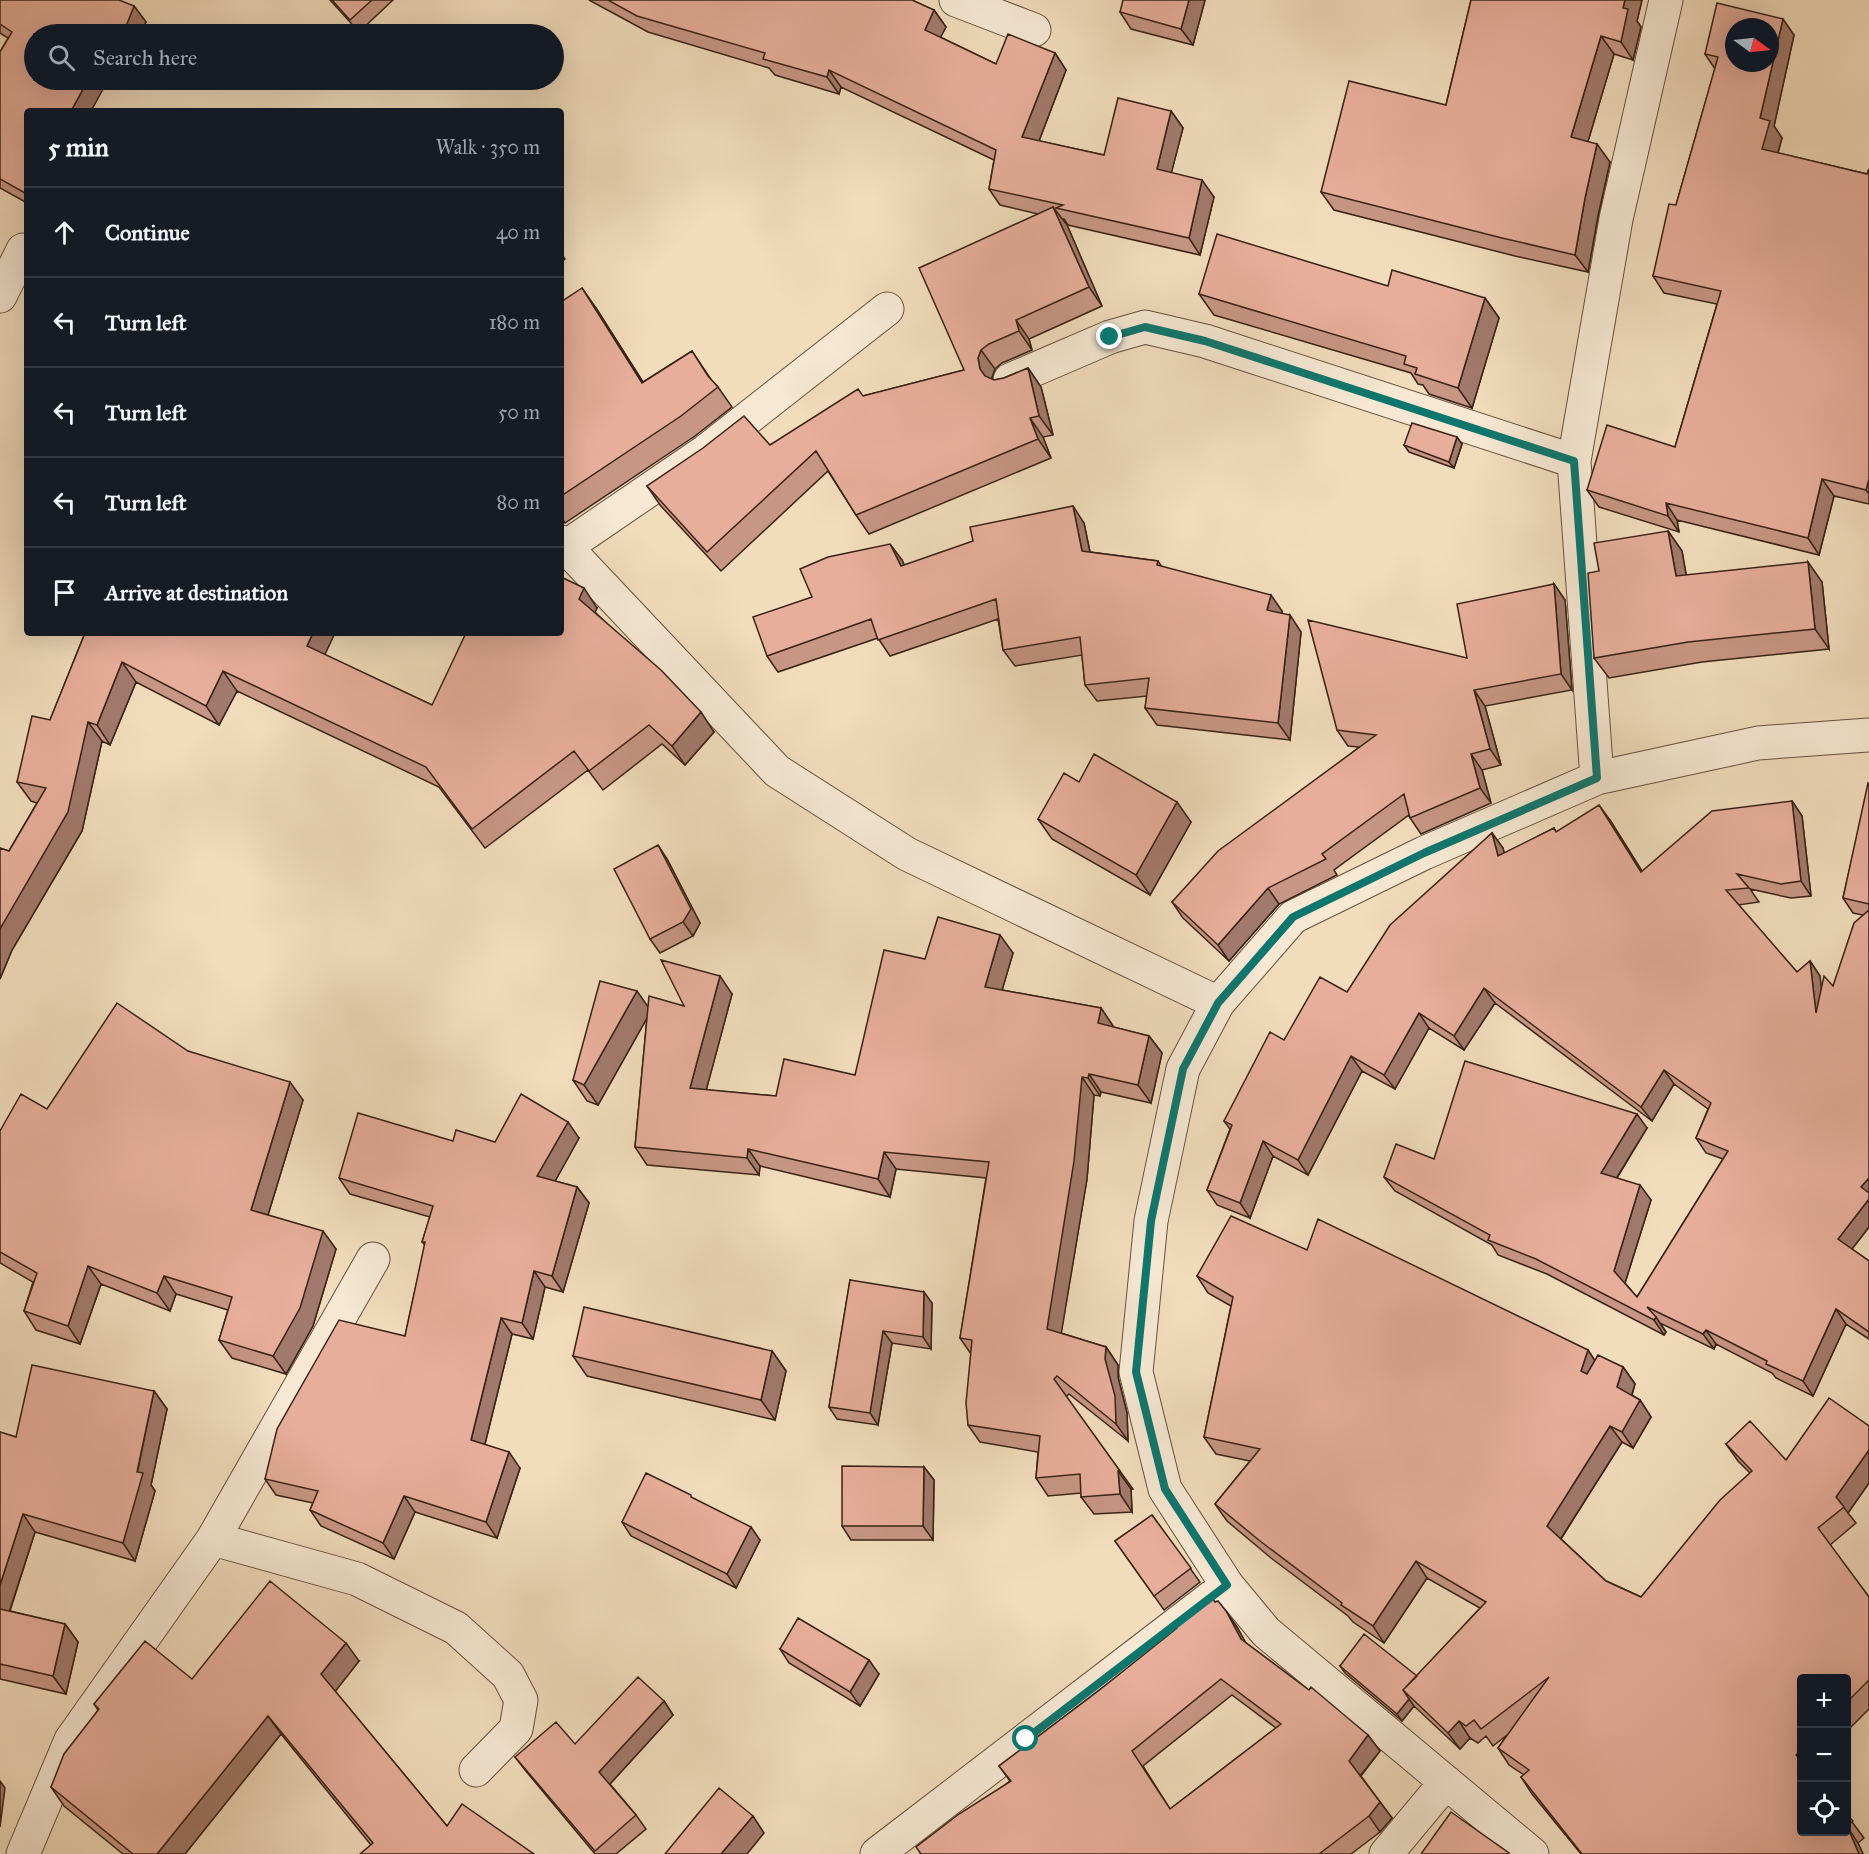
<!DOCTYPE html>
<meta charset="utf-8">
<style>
body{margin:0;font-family:"IM FELL Great Primer",serif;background:#20242c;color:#f1f3f6}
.controls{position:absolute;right:18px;bottom:18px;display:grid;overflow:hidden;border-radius:6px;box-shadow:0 6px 24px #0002}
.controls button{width:54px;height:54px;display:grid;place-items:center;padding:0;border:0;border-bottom:2px solid #363941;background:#171b24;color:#f1f3f6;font:30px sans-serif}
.compass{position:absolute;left:1725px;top:18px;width:54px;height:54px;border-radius:50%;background:#171b24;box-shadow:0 6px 24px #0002;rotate:105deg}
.stop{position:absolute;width:18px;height:18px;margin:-14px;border:4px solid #0f766e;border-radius:50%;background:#fff}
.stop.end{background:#0f766e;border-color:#fff;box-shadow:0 2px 6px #0008}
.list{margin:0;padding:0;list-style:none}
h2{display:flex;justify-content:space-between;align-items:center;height:78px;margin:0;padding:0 24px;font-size:26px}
h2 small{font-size:20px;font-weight:400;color:#9ea1a6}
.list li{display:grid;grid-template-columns:39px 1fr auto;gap:18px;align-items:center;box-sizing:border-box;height:90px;padding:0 24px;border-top:2px solid #363941}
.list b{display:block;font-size:22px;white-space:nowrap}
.list em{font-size:20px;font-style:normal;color:#9ea1a6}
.icon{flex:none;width:33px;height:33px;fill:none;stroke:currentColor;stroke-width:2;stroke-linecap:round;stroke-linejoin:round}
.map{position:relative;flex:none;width:1869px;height:1854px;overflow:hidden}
.search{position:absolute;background:#171b24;box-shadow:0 6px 24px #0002;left:24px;top:24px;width:540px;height:66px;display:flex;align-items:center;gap:15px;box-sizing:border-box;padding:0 21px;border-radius:33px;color:#9ea1a6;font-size:22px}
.panel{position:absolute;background:#171b24;box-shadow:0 6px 24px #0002;left:24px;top:108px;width:540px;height:528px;border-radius:6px}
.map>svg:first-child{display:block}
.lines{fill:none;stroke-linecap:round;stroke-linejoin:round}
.minor-casing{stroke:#67503f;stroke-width:35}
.minor{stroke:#f6e8d3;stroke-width:33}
.wall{fill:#c79685;stroke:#392215;stroke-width:1.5;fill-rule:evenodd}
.shaded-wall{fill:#a27a6c;stroke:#392215;stroke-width:1.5}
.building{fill:#e7ae9b;stroke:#392215;stroke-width:1.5;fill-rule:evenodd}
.route{stroke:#0f766e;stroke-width:8}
</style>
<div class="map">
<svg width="1869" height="1854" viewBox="0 0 1869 1854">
<rect width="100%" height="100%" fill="#f1dcbc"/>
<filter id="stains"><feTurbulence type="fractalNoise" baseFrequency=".00333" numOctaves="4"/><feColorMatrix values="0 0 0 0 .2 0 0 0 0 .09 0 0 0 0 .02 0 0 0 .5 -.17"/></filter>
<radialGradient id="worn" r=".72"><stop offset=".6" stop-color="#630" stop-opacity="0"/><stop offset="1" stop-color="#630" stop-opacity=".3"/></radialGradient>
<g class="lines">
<defs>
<path id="minor" d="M956,0l78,30
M0,296l23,-46
M1010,380l100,-43 35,-10 60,14 369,120
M561,542l216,229 130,83 311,149
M567,546l139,-95 181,-142
M1597,778l-23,-317 42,-242 50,-219
M213,1539l144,40 99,49 52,47 13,25 -5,29 -40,41
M23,1854l48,-114 142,-201 160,-280
M877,1854l335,-257
M1386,1854l60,-72
M1532,1854l-266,-222 -39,-47 -62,-96 -29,-117 15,-151 32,-152 35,-66 75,-86 131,-64 173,-75 161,-35 111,-8"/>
</defs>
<use href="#minor" class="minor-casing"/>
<use href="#minor" class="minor"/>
</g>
<path class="wall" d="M0,0l134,6 12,16 -112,12 -7,77v92l-27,-15v-136l8,-14 -8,-5z
M330,0h63l-34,32z
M589,0h323l22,10 12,17 -6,10 56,27 59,-11 11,17 -27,71 65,14 67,-44 12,17 -12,45 43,24 -14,58 -132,-30 -4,-6h-2l5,6 35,81 -73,33 3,11 -30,13 -7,6 -3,8v2l2,1 10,-2 24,-10 13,19 12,48 -10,2 8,21 -182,76 -13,-19 -28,-44 -107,100 -61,-66 -13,-19 123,-41 93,-49 101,-26 74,-156 -38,-9 -11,-16 5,-29 -153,-73 -2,7 -64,-19 -6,-7 -121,-36z
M1205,0l-12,45 -62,-16 -11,-17z
M1471,0h171l-5,21 4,6 -8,33 -19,-6 -26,87 22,21 -12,54 -10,56 -73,-16 -181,-46 -13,-18 125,-87z
M1794,35l-20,91 8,12 -4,15 89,21 2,-5v335l-35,-8 -15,59 -142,-35 2,12 -80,-25 -12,-17 88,-43 42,-143 -53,-11 -11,-17 23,-71 39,-136 -10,-15z
M561,253l4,6 -4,4z
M1388,286l97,12 14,20 -27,90 -43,-14 -6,-9 -5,-1 -7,-11 -197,-58 -15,-21z
M561,302l35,6 47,74 49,-31 20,30 6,6 14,20 -37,29 -130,87 -4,-6z
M1462,444l-8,24 -45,-16 -5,-7z
M1084,523l6,29 68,9 4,6 120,44v3l19,18 -11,108 -133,-15 -12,-17 2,-12 -50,5 -12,-16 -3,-30 -67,11 -12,-16 -5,-31 -108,37 -12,-18 -100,34 -11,-16 45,-59 90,-37 2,5z
M1668,531l14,20 4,24 136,7 7,67 -127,13 -93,16 -15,-20 5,-87z
M1554,584l11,16 7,90 -87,16 16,59 -19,5 9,33 -70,31 -11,-16 -1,-3 -75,55 3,5 -58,29 -50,57 -46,-43 -11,-16 187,-155 -11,-1 -11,-16 130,-72z
M597,608l-2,4 119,120 -29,33 -23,-21 -59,46 -15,-20 -103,78 -46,-61 -202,-96 -18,34 -83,-43 -26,63 -8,-4 -20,90 -70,119 -12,29v-131l9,3 28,-48 -6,-2 -14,-19 33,-62 35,-87 240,22 107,50z
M1079,782l112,40 -41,73 -98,-56 -14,-20z
M1869,784v443l-17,22 17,12v78l-23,-15 -33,72 -37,-18 -4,-5 -56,-29 -2,5 -54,-26 6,9 -2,3 -117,-61 -49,-19 -6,-10 -97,-54 -11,-14 50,-18 213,-31 -30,50 34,22 -26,83 12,14 86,-138 -17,-6 -10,-15 12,-29 -34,-25 -22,37 -157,-118 -31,47 -35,-22 -34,61 -33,-18 -54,104 -35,-19 -23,62 -33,-13 -10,-15 23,-61 -6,-8 60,-81 63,-48 145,-159 11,15 1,6 50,-26 2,4 54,-12 32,51 150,-70 10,15 9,80 -20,2 -41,-9 9,13 -21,3 59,67 13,-11 10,15 1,13 12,-3 30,-71 -10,-2 -10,-15z
M667,859l33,64 -7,13 -33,17 -10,-14z
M1013,953l-11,37 99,18 12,18v1l36,9 13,17 -11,50 -50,-11 -1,4 -6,-1 -7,84 -26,154 45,14 12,18v12l9,36 1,28 -59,-47 -3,3 67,92h-2l1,23 -38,2 -13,-17v-4l-33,3 -12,-18 2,-26 -58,-10 -12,-17 3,-71 -11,-16 26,-160 -90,-9 -6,28 -130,-31 -1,9 -112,-10 -12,-18 12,-129 -49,87 -11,-4 -14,-21 75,-73 36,-1 48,-12 -26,96 70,6 79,-21 70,-116z
M188,1051l115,49 -35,115 68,34 -23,77 -27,48 -54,-16 -13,-18 9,-30 -52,-16 -6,17 -69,-27 -21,60 -44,-14 -12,-19 9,-29 -33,-19v-132l47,-22z
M579,1138l-24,43 22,6 12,16 -26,89 -18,-5 -12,52 -21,-5 -27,110 35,24 -23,70 -82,-26 -21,47 -73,-33 -11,-16 3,-7 -37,-8 -11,-16 140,-143 20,-91 -3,-3 8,-25 -80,-23 -11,-16 114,-37 42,1z
M1307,1250l281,100 7,11 28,6 12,17 -3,11 8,5 11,17 -18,31 -11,-6 -61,97 45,42 35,16 109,-124 -12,-12 -12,-17 60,16 83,-34v57l-21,30 8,10 -26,22 39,52v112l-23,23v-54h-44v154l44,-18 18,24 -6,5 5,11h-282l-49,-60 -11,-17 3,-2 -15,-10 -11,-17 9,-13 -14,11 -7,-10 -8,7 -8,-5 -10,11 -46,-43 -12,15 -57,-48 -5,-7 77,10 63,-68 -53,-30 -43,65 -31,-21 -5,-6 -77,-58 -44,-37 -12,-17 35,-43 -34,-7 -12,-17 27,-131 -23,-13 -11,-17z
M850,1280l82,23 -1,46 -39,-6 -14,82 -41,-6 -8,-12z
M772,1351l14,20 -11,49 -188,-44 -14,-20z
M154,1391l13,18 -16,76 4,6 -20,70 -100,-29 -25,79 55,13 13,18 -12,52 -66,-15v-247l16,5z
M924,1467l10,13 -1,60h-82l-9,-14z
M694,1499l66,41 -24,48 -105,-52 -9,-14z
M1152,1515l48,67 -36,28 -49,-69z
M1215,1602l22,25 8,15 123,93 12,16 -19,25 31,42 -12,14 -29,22h-431l90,-73 -11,-15zM1232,1695l44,33 -106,81 -27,-43z
M780,1649l99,25 -19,32 -71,-43z
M359,1661l-24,30 112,135 87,28 -163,-9 -90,-111 -96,120h-62l-59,-48 -13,-19 47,-77 -4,-6 98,-25z
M664,1701l9,14 -63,69 26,31 10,14 -30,25h-21l-70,-84 -10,-13 60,-13z"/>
<path class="shaded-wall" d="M1189,0h16l-12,45 -12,-16z
M1625,0h17l-5,21 4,6 -8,33 -12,-18 2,-34z
M134,6l12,16 -5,12h-18z
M934,10l12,17 -10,19 -11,-16z
M1783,19l11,16 -20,91 8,12 -8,28 -12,-17 -2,-31z
M1601,36l13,18 -30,101 -13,-18z
M1055,53l11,17 -32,84 -12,-17z
M829,70l12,17 -2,7 -12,-17z
M88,80h20l-17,31h-20z
M1171,111l12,17 -15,58 -11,-17z
M1597,144l13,18 -12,54 -10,56 -13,-17 10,-57z
M1202,180l12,17 -14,58 -11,-17z
M1053,207l14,18 35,81 -13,-19z
M582,288l14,20 60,95 -14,-20z
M1485,298l14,20 -27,90 -14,-20z
M1016,320l13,19 3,11 -13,-19z
M981,350l14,19 -3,8 1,11 -13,-19 -2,-11z
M1028,368l13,19 12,48 -14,-19z
M1030,418l13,19 8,21 -13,-19z
M1457,437l5,7 -8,24 -5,-6z
M1822,479l12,17 -15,59 -11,-17z
M1869,479v15l-3,-4z
M1666,503l11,17 2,12 -11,-16z
M1073,506l11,17 9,44 -11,-16z
M1668,531l14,20 8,45 -14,-20z
M890,544l12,16 10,23 -11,-17z
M1808,562l14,20 7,67 -14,-20z
M1554,584l11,16 7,90 -11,-16z
M584,588l13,20 -5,10 -13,-19z
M1271,595l11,16 -3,16 -12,-17z
M1290,615l11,17 -11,108 -12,-17z
M313,633h22l-15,32 -13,-19z
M122,662l14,20 -26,63 -13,-20z
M223,671l14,20 -18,34 -13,-19z
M1474,690l11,16 16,59 -11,-16z
M701,712l13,20 -29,33 -13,-19z
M88,722l14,19 -20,90 -70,119 -12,29v-50z
M1471,754l11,16 9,33 -11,-15z
M1792,801l10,15 9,80 -10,-15z
M1177,802l14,20 -41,73 -14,-20z
M1599,805l11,15 41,66 -10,-14z
M1492,833l11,15 6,23 -11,-15z
M658,845l9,14 33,64 -7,13 -10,-14z
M1268,888l11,16 -50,57 -11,-16z
M1000,935l13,18 -15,51 -13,-17z
M1810,961l10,15 6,52 -10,-15z
M720,976l12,18 -30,112 -12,-18z
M1484,988l11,15 -31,47 -10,-14z
M637,991l14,20 -53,94 -14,-20z
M1101,1008l12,18 -3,15 -12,-18z
M1419,1013l10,15 -34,61 -11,-14z
M1149,1036l13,17 -11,50 -13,-18z
M1351,1056l11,15 -54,104 -10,-15z
M1664,1070l10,14 -22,37 -11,-14z
M1089,1074l12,18 -1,4 -12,-18z
M1082,1077l12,18 -7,84 -28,168 -12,-18z
M290,1082l13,18 -39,128 -13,-18z
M1637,1114l10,14 -36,59 -10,-14z
M568,1122l11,16 -30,54 -12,-16z
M1263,1141l10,15 -23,62 -10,-15z
M748,1149l12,17 -1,9 -12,-17z
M884,1152l12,17 -6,28 -12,-18z
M1869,1178v20l-8,-11z
M1640,1185l11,15 -27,86 -10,-15z
M577,1187l12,16 -26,89 -11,-16z
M1869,1199v28l-21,27 -10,-15z
M323,1231l13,18 -23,77 -27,48 -13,-18z
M88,1266l13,18 -21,60 -12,-18z
M534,1271l11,16 -12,52 -11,-16z
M164,1276l12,18 -6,17 -13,-18z
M924,1292l8,11 -1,46 -8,-12z
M1836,1309l10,15 -33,72 -10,-15z
M1656,1317l10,15 -2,3 -10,-15z
M501,1318l11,16 -30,122 -11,-16z
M1706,1330l10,14 -2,5 -11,-15z
M883,1331l9,12 -14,82 -8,-12z
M1106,1347l12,18v12l9,36 1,28 -12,-17 -11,-65z
M1588,1350l11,17 -6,21 -12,-17z
M772,1351l14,20 -11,49 -14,-20z
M1623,1367l12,17 -6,20 -12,-17z
M154,1391l13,18 -16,76 4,6 -20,70 -12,-18z
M1640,1400l11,17 -18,31 -11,-16z
M1610,1426l12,16 -64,101 -11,-17z
M1869,1450v33l-21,30 -12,-16z
M509,1452l11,16 -23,70 -11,-16z
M924,1467l10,13 -1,60 -10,-14z
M1118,1471l13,18 1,23 -12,-18z
M404,1496l11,16 -21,47 -11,-16z
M23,1514l12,18 -30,93 -5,-7v-33z
M751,1527l9,13 -24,48 -9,-14z
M1416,1561l11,17 -43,65 -11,-17z
M1226,1611l11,16 15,27 -11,-15z
M65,1624l13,18 -12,52 -13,-18z
M346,1643l13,18 -25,32 -13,-19z
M869,1660l10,14 -19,32 -10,-14z
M1409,1699l5,7 -12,15 -5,-7z
M664,1701l9,14 -64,70 -10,-13z
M268,1716l13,18 -96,120h-28z
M1459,1721l11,17 -10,11 -12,-16z
M1368,1735l12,16 -20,25 -11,-15z
M0,1781l5,7 -5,39z
M1380,1802l12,16 -12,14 -11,-16z
M753,1816l11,17 -17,21h-26z
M1847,1826l11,17 5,11h-4z"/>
<path class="building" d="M0,0h119l15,6 -11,28h-89v46h54l-17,31h-44v79l-2,3 -25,-14v-127l12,-20 -12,-8z
M332,0h40l-22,20z
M608,0h304l22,10 -9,20 71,34 12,-30 47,19 -33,84 82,18 14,-57 53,13 -14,58 45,11 -13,58 -133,-30 7,-3 -74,-16 7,-39 -167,-80 -2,7 -64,-18 2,-6 -128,-37z
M1123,0h66l-8,29 -61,-17z
M1471,0h154l-2,8 5,1 -7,33 -20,-6 -30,101 26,7 -12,54 -10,57 -73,-17 -181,-46 28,-111 97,24z
M1717,3l66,16 -23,99 10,3 -8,28 105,25 2,-5v310l-3,11 -44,-11 -14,59 -142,-35 2,13 -81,-26 20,-65 68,22 46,-156 -68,-15 16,-72 7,1 42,-148 -13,-3zM1734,27h36v36h-36z
M1053,207l36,80 -73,33 3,11 -30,13 -8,6 -3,8 2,11 5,7 9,4 10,-2 24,-10 11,48 -9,2 8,21 -182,76 -40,-64 -109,101 -60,-66 56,-38 41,-32 26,29 88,-56 5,7 101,-26 -45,-102z
M1217,234l171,52 4,-16 93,28 -27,90 -43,-14 2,-6 -13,-4 2,-8 -207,-62z
M582,288l60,95 50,-32 16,25 10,11 -37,29 -120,80v-194z
M1412,423l45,14 -8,25 -45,-17z
M1073,506l9,45 76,10 -1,4 114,30 -4,15 23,5 -12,108 -133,-15 4,-30 -64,7 -5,-48 -77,13 -7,-51 -118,41 -7,-21 -104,37 -14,-39 59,-20 -12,-28 28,-12 62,-13 11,22 72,-25 -3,-14z
M1668,531l8,45 132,-14 7,67 -127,13 -94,16 -6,-85 11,-2 -5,-28z
M561,577l21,10 2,1 -5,11 82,71 40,42 -29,34 -23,-21 -60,46 -15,-20 -102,78 -46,-62 -203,-96 -17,35 -84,-44 -25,63 -9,-3 -20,90 -68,117v-81l9,3 37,-63 -29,-6 15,-66 18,4 35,-87h228l-6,13 125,59 34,-72h95z
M1554,584l7,90 -87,16 16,59 -19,5 9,34 -70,30 -6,-24 -82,60 4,5 -58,29 -50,57 -46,-43 46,-51 158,-116 -39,-5 -29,-110 159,38 -10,-54z
M1094,754l83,48 -41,73 -98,-56 26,-46 15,9z
M1868,783l1,1v120l-26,-6z
M1792,801l9,80 -20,3 -44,-10 12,14 -23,2 71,82 13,-11 6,52 8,-37 9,10 21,-63 15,-13v268l-8,9 8,6v6l-31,40 31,22v71l-33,-23 -33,72 -37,-17 1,-3 -61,-31 -3,4 -56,-27 9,10 -2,3 -118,-61 -48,-19 2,-5 -106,-58 12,-33 38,15 31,-98 172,53 -36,59 39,12 -26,86 23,26 91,-146 -32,-13 15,-35 -47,-33 -23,37 -157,-119 -30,48 -35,-23 -35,62 -33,-19 -53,104 -35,-19 -23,62 -33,-13 25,-65 -8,-4 46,-89 14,8 36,-63 27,15 43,-67 102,-92 6,23 56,-28 2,4 43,-27 42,67 71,-61z
M658,845l33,64 -8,13 -33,17 -36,-70z
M938,917l62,18 -15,52 116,21 -3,15 51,13 -11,49 -49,-11 -1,4 -6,-1 -8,84 -27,168 59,18 -1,12 10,37 1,28 -59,-48 -3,3 66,92h-2l2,23 -39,3 -1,-23 -44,4 4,-42 -72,-11 -2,-22 6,-63 -12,-2 29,-176 -105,-10 -6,27 -130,-30 -1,9 -112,-11 14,-151 35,10 -23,-46 59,16 -30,112 86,8 8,-37 71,16 29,-125 41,9z
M600,981l37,10 -53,94 -11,-5z
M117,1003l71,48 102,31 -39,128 72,21 -23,77 -27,48 -54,-16 13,-43 -68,-21 -7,17 -69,-27 -20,60 -44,-15 13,-38 -37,-21v-121l21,-37 26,15z
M521,1094l47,28 -31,54 40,11 -25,89 -18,-5 -12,52 -21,-5 -30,122 38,12 -23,70 -82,-26 -21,47 -73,-33 8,-19 -53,-12 12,-50 62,-109 66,16 20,-94h-3l11,-36 -94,-28 19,-65 95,28 3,-11 39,12z
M1231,1216l76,34 11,-31 270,131 -7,21 6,3 11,-19 25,12 -6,20 23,13 -18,32 -12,-6 -63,100 59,55 35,16 79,-97 32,-29 -26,-27 24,-23 36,39 43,-62 40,28v24l-33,47 8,10 -26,21 51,69v83l-23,23v-25h-44v71l-6,6 6,6v71h44v-18l7,7 -6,5 12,28h-277l-61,-77 8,-7 -31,-22 51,-71 -68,52 -7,-9 -8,6 -7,-5 -11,12 -45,-43 83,-88 -70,-41 -43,65 -32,-21 1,-2 -82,-62 -45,-37 45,-55 -56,-12 29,-140 -36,-21z
M850,1280l74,12 -1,45 -40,-6 -13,82 -41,-6z
M584,1307l188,44 -11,49 -188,-44z
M32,1365l122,26 -17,81 6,1 -20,70 -100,-29 -23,71v-153l16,5z
M842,1466l82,1 -1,59h-81z
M646,1473l45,22v2l60,30 -24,47 -105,-52z
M1152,1515l39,53 -37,28 -39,-55z
M270,1581l76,62 -25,31 126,152 15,-22 72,50h-174l13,-11 -105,-127 -111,138h-24l-82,-67 13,-33 35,-45 -5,-5 51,-63 47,38z
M1211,1596l4,6 3,-1 8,10 15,28 68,51 2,-3 57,48 -19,26 31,41 -11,14 -50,38h-398l-5,-7 43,-33 52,-33 -12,-15 98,-74 80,-64 -2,-4zM1221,1679l60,45 -111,85 -38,-58z
M0,1609l65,15 -12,52 -53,-12z
M798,1618l71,42 -19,32 -70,-43z
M1364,1634l53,42 -14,14 6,9 -12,15 -57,-48z
M638,1677l26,24 -65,71 37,43 -41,36 -80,-94 41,-35 19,22z
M719,1788l34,28 -32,38h-56z
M1451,1812l58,41v1h-88z"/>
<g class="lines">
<path class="route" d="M1026,1739l201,-154 -62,-96 -29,-117 15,-151 32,-152 35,-66 75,-86 131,-64 173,-75 -23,-317 -369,-120 -60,-14 -35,10"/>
</g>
<rect width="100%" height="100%" filter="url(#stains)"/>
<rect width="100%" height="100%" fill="url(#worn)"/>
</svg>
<div class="controls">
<button>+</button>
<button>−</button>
<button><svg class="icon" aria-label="locate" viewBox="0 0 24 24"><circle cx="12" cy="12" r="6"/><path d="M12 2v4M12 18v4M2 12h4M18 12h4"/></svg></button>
</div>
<svg class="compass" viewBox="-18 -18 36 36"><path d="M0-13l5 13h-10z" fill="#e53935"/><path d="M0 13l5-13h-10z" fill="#9ea1a6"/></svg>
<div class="stop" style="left:1026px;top:1739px"></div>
<div class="stop end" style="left:1110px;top:337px"></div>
<div class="search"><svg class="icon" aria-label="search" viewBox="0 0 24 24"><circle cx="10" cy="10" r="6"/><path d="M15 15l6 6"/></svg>Search here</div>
<section class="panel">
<h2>5 min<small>Walk · 350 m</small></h2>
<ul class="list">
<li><svg class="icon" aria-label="ahead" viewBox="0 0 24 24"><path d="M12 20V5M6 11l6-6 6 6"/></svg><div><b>Continue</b></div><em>40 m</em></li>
<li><svg class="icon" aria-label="left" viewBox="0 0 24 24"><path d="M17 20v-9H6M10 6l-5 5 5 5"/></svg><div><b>Turn left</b></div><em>180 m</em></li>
<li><svg class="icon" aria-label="left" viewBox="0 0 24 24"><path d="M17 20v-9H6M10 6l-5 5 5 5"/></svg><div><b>Turn left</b></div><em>50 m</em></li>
<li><svg class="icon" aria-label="left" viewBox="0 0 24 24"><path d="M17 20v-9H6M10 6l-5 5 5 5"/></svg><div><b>Turn left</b></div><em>80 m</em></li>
<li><svg class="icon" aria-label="arrive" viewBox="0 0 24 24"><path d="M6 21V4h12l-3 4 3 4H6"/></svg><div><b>Arrive at destination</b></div></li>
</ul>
</section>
</div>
